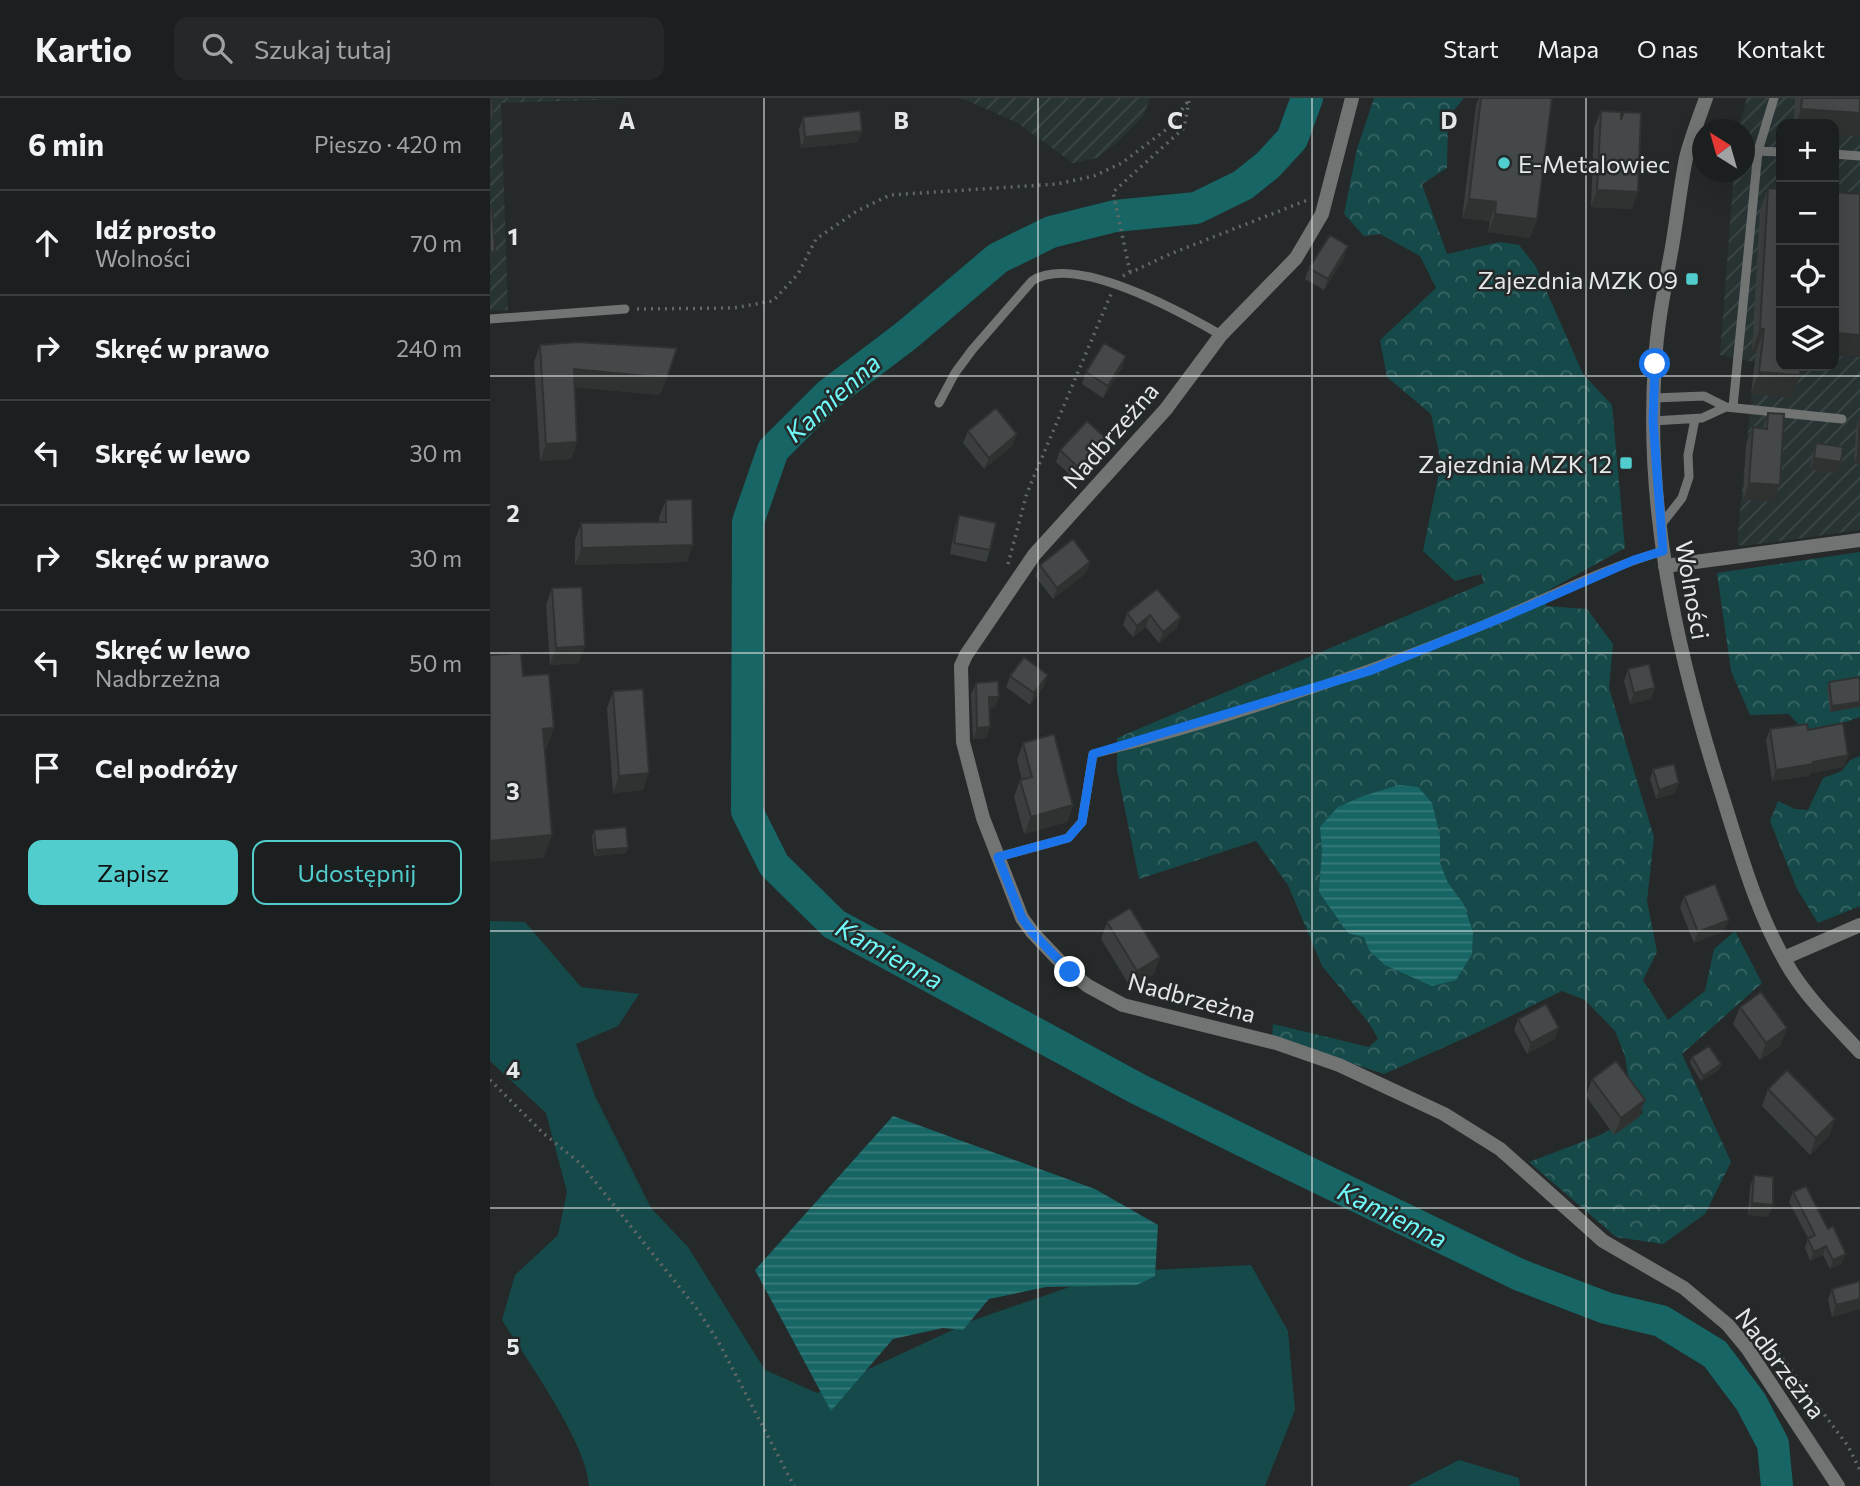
<!DOCTYPE html>
<html lang="pl">
<meta charset="utf-8">
<style>
body{margin:0;font-family:Commissioner,sans-serif;background:#252728;color:#f1f3f6}
.controls{position:absolute;right:21px;top:21px;display:grid;overflow:hidden;border-radius:14px;box-shadow:0 7px 28px #0002}
.controls button{width:63px;height:63px;display:grid;place-items:center;padding:0;border:0;border-bottom:2px solid #3a3d3d;background:#1c1f1f;color:#f1f3f6;font:35px sans-serif}
.compass{position:absolute;left:1202px;top:21px;width:63px;height:63px;border-radius:50%;background:#1c1f1f;box-shadow:0 7px 28px #0002;rotate:323deg}
.stop{position:absolute;width:21px;height:21px;margin:-16px;border:5px solid #1a73e8;border-radius:50%;background:#fff}
.stop.end{background:#1a73e8;border-color:#fff;box-shadow:0 2px 7px #0008}
.list{margin:0;padding:0;list-style:none}
h2{display:flex;justify-content:space-between;align-items:center;height:91px;margin:0;padding:0 28px;font-size:30px}
h2 small{font-size:23px;font-weight:400;color:#a0a2a4}
.list li{display:grid;grid-template-columns:46px 1fr auto;gap:21px;align-items:center;box-sizing:border-box;height:105px;padding:0 28px;border-top:2px solid #3a3d3d}
.list b{display:block;font-size:26px;white-space:nowrap}
.list p{margin:0;font-size:23px;white-space:nowrap;color:#a0a2a4}
.list em{font-size:23px;font-style:normal;color:#a0a2a4}
.actions{display:flex;gap:14px;padding:21px 28px}
.actions a{flex:1;padding:16px 0;border:2px solid #52cdcd;border-radius:14px;text-align:center;font-size:24px;color:#52cdcd}
.actions .main{background:#52cdcd;color:#111}
.icon{flex:none;width:38px;height:38px;fill:none;stroke:currentColor;stroke-width:2;stroke-linecap:round;stroke-linejoin:round}
.map{position:relative;flex:none;width:1370px;height:1388px;overflow:hidden}
header{display:flex;align-items:center;gap:42px;box-sizing:border-box;height:98px;padding:0 35px;background:#1c1f1f;border-bottom:2px solid #3a3d3d}
header strong{font-size:33px}
nav{display:flex;gap:38px;margin-inline-start:auto;font-size:24px}
.search{width:490px;height:63px;background:#252728;display:flex;align-items:center;gap:18px;box-sizing:border-box;padding:0 24px;border-radius:14px;color:#a0a2a4;font-size:26px}
main{display:flex}
aside{flex:1;background:#1c1f1f}
.map>svg:first-child{display:block}
.industrial{fill:url(#industrial-furrows);fill-rule:evenodd}
.green{fill:#164a4a}
.forest{fill:url(#forest-crowns)}
.water{fill:url(#water-rules)}
.lines{fill:none;stroke-linecap:round;stroke-linejoin:round}
.river{stroke:#176565;stroke-width:32}
.path{stroke:#636767;stroke-width:3.5;stroke-dasharray:2 5;stroke-linecap:butt}
.service{stroke:#727474;stroke-width:9}
.minor{stroke:#727474;stroke-width:14}
.tertiary{stroke:#727474;stroke-width:14}
.wall{fill:#3a3e3e}
.shaded-wall{fill:#303232}
.building{fill:#444848;stroke:#303232;stroke-width:2}
.route{stroke:#1a73e8;stroke-width:9}
.grid{fill:none;stroke:#e5e8e8;stroke-width:2;stroke-opacity:0.55}
.poi-dot{fill:#52cdcd;stroke:#252929;stroke-width:2.5}
.labels{text-anchor:middle;dominant-baseline:central;stroke-width:5;stroke-linejoin:round;paint-order:stroke}
.poi-label{font-size:24px;fill:#e5e8e8;stroke:#252929;text-anchor:end}
.street-label{font-size:24px;fill:#e5e8e8;stroke:#252929}
.water-label{font-size:26px;font-style:italic;fill:#70f9f9;stroke:#252929}
.grid-label{font-size:23px;text-anchor:middle;font-weight:bold;fill:#e5e8e8;stroke:#252929;stroke-width:5;stroke-linejoin:round;paint-order:stroke}
</style>
<header>
<strong>Kartio</strong>
<div class="search"><svg class="icon" aria-label="search" viewBox="0 0 24 24"><circle cx="10" cy="10" r="6"/><path d="M15 15l6 6"/></svg>Szukaj tutaj</div>
<nav><a>Start</a><a>Mapa</a><a>O nas</a><a>Kontakt</a></nav>
</header>
<main>
<aside>
<h2>6 min<small>Pieszo · 420 m</small></h2>
<ul class="list">
<li><svg class="icon" aria-label="ahead" viewBox="0 0 24 24"><path d="M12 20V5M6 11l6-6 6 6"/></svg><div><b>Idź prosto</b><p>Wolności</p></div><em>70 m</em></li>
<li><svg class="icon" aria-label="right" viewBox="0 0 24 24"><path d="M7 20v-9h11M14 6l5 5-5 5"/></svg><div><b>Skręć w prawo</b></div><em>240 m</em></li>
<li><svg class="icon" aria-label="left" viewBox="0 0 24 24"><path d="M17 20v-9H6M10 6l-5 5 5 5"/></svg><div><b>Skręć w lewo</b></div><em>30 m</em></li>
<li><svg class="icon" aria-label="right" viewBox="0 0 24 24"><path d="M7 20v-9h11M14 6l5 5-5 5"/></svg><div><b>Skręć w prawo</b></div><em>30 m</em></li>
<li><svg class="icon" aria-label="left" viewBox="0 0 24 24"><path d="M17 20v-9H6M10 6l-5 5 5 5"/></svg><div><b>Skręć w lewo</b><p>Nadbrzeżna</p></div><em>50 m</em></li>
<li><svg class="icon" aria-label="arrive" viewBox="0 0 24 24"><path d="M6 21V4h12l-3 4 3 4H6"/></svg><div><b>Cel podróży</b></div></li>
</ul>
<div class="actions"><a class="main">Zapisz</a><a>Udostępnij</a></div>
</aside>
<div class="map">
<svg width="1370" height="1388" viewBox="0 0 1370 1388">
<defs>
<pattern id="industrial-furrows" width="10" height="10" patternUnits="userSpaceOnUse" patternTransform="scale(1.75)"><rect width="10" height="10" fill="#283333"/><path d="M-1 1l2-2M0 10L10 0M9 11l2-2" fill="none" stroke="#3d4747"/></pattern>
<pattern id="forest-crowns" width="20" height="18" patternUnits="userSpaceOnUse" patternTransform="scale(1.75)"><rect width="20" height="18" fill="#164a4a"/><path d="M2 6a3 3 0 1 1 6 0M12 15a3 3 0 1 1 6 0" fill="none" stroke="#386464"/></pattern>
<pattern id="water-rules" width="6" height="5" patternUnits="userSpaceOnUse" patternTransform="scale(1.75)"><rect width="6" height="5" fill="#176565"/><path d="M0 2.5h6" fill="none" stroke="#397b7b"/></pattern>
</defs>
<rect width="100%" height="100%" fill="#252929"/>
<path class="industrial" d="M0,0l135,1 -124,4 7,207 -18,1z
M471,0h189l-6,17 -23,24 -24,19 -24,5 -57,-41z
M1257,0h113v432l-116,16 -6,-1v-13l17,-170 -35,-7 14,-183h10v-42l-6,-1zM1291,26h53v242h-53z"/>
<path class="green" d="M0,823l35,1 56,65 58,7 -21,32 -42,18 19,52 56,112 37,39 77,123 52,23 157,-73 139,-48 138,-7 37,66 7,79 -30,76h-676c-2,-43 -63,-127 -87,-166l13,-45 43,-40 9,-43 -21,-79 -56,-52z
M969,1362l60,18 1,8h-112z"/>
<path class="forest" d="M884,0h90l-16,19 -1,51 -25,16 25,70 53,-12 19,3 16,20 48,109 29,31 13,143 -76,42 -3,16 41,3 26,35 -4,44 45,149 -7,64 10,51 -14,28 25,40 37,-29 9,-42 21,-18 27,52 -80,71 49,108 -26,52 -42,30 -47,-7 -87,-75 71,-27 43,-22 -13,-24 -5,-33 -10,-25 -30,-31 -23,-9 -86,42 -92,41 -112,-37 1,-13 96,23 9,-8 -9,-16 -47,-57 -34,-81 -32,-44 -117,38 -22,-109v-32l367,-155 -3,-9 -26,7 -32,-30 18,-88 -10,-49 -44,-37 -7,-37 56,-52 -16,-32 -40,-22 -16,2 -20,-22 13,-65z
M1370,454v165l-32,11 -18,10 -21,-24 -39,1 -19,-44 -14,-98z
M1370,658v150l-42,17 -21,-34 -27,-68 8,-20 17,8 13,1 15,-32 19,-7 8,-11z"/>
<path class="water" d="M909,687l19,2 14,16 8,33v27l8,20 15,20 10,29 -1,22 -16,26 -24,6 -47,-21 -16,-15 -5,-13 -16,-4 -29,-41 3,-43 -2,-22 18,-20 25,-11z
M403,1018l202,73 63,36 -3,51 -18,9 -91,2 -57,12 -26,31 -20,-2 -50,11 -62,72 -76,-141z"/>
<g class="lines">
<path class="river" d="M817,0l-15,41 -24,26 -25,20 -47,23 -81,8 -64,16 -53,26 -91,77 -79,60 -55,55 -25,72 -1,289 27,54 60,59 304,165 169,83 213,103 86,33 55,13 54,33 36,48 22,42 4,42"/>
<path class="path" d="M640,174l-17,-80 71,-64 5,-27
M633,178l47,-22 140,-55
M147,211l96,-1 40,-7 25,-27 18,-35 41,-28 33,-16 167,-11 37,-8 28,-13 46,-35 21,-28
M518,466l19,-71 84,-199
M0,982l53,53 38,31 116,145 21,32 76,145
M1249,1215l36,36 73,97 12,24"/>
<path class="service" d="M1268,53l23,1
M1344,56l26,2
M0,221l135,-10
M1164,300l50,-2 22,11
M449,305l16,-30 17,-23 60,-69c43,-28 149,31 189,54
M1243,309l25,-256 16,-53
M1163,323l49,-3 24,-11 116,12
M1170,428l22,-28 7,-21 -1,-22 7,-36
M508,759l70,-19 14,-16 11,-68c126,-31 252,-74 373,-122 66,-26 129,-61 197,-81"/>
<path class="minor" d="M862,0l-30,116 -26,44 -75,77 -55,74 -132,146 -68,100 -5,11 2,76 20,76 39,100 11,15 37,39 18,14 35,19 153,38 63,22 105,49 56,35 103,92 81,47 44,37 19,23 91,138
M1175,468l195,-26
M1294,860l76,-33"/>
<path class="tertiary" d="M1216,0c-7,20 -15,40 -20,60 -6,30 -9,60 -14,89 -7,39 -15,77 -17,116 -10,142 20,281 62,416 21,65 38,134 74,192 19,30 45,55 69,81"/>
</g>
<path class="wall" d="M989,0h73l-15,121 -7,19 -42,-6 2,-11 -28,-3 14,-113z
M1305,0h65v38l-26,-1v-11h-40z
M1111,13l31,98 -41,-2 3,-79z
M313,19l59,14 -4,11 -57,6 -2,-19z
M1278,90l32,187 -8,23 -41,-4 5,-42 -4,-1 8,-141z
M854,160l-20,32 -19,-11 4,-11z
M50,247l120,50 -86,-8 3,55 -6,17 -31,2 -6,-99z
M632,270l-19,30 -21,-14 4,-12z
M1278,315l6,89 -31,-2 3,-56 7,-17 10,1z
M1370,318v48h-6l2,-36z
M478,333l45,14 -29,24 -21,-26z
M619,343l-4,12 -27,29 -22,-20 4,-12z
M1326,345l21,30 -27,-3 2,-15z
M176,402l21,62 -112,3v-25l6,-17 78,-1v-5z
M469,417l31,35 -4,12 -36,-8 5,-27z
M600,464l-4,11 -33,26 -18,-23 5,-11z
M62,490l27,75 -29,2 -4,-60z
M637,515l54,4 -4,11 -18,15 -13,-16 -13,10 -10,-12z
M1138,571l27,19 -4,11 -21,5 -6,-23z
M558,577l-4,11 -14,19 -24,-18 4,-11z
M1370,579v30l-30,5 -3,-24 2,-6z
M486,585l19,25h-6l1,19 -4,11 -13,1 -2,-45z
M123,593l30,99 -30,3 -6,-85z
M1280,631l38,1 40,25 -4,12 -34,6 -1,3 -37,5 -6,-41z
M533,645l50,62 -6,17 -43,12 -10,-37 6,-17h2l-5,-20z
M1163,671l22,24 -19,6 -6,-20z
M104,732l34,18 -2,5 -32,3 -2,-20z
M1194,798l40,35 -30,12 -14,-35z
M617,824l53,35 -6,17 -23,14 -30,-49z
M1250,909l41,38 -21,15 -27,-36z
M1028,921l41,9 -4,11 -28,15 -13,-24z
M1202,959l29,7 -2,6 -18,11 -11,-18z
M1102,981l53,21 -6,17 -25,18 -28,-39z
M1278,991l67,30 -6,17 -19,19 -48,-49z
M1264,1077l19,30 -5,12 -20,-2 2,-28z
M1303,1094l35,37 14,34 -12,6 -7,-14 -13,6 -5,-13 3,-10 -19,-36z
M1370,1183v28l-28,8 -4,-17 4,-11z"/>
<path class="shaded-wall" d="M1311,11l59,4v23l-26,-1v-11h-38z
M372,33l-4,11 -57,6 4,-11z
M1107,92l41,2 -6,17 -41,-2z
M979,101l27,3 -6,19 -28,-3z
M1005,116l42,5 -7,19 -42,-6z
M858,148l-4,12 -20,32 4,-11z
M5,153l-5,14v-13z
M1270,231h4l-8,23 -4,-1z
M1344,235l26,2v22l-26,-1z
M636,258l-4,12 -19,30 5,-12z
M84,271l93,9 -7,17 -93,-9z
M1269,274l41,3 -8,23 -41,-4z
M527,336l-4,11 -29,24 5,-11z
M619,343l-4,12 -27,29 4,-11z
M87,344l-6,17 -31,2 6,-17z
M1368,355h2v11h-6z
M1324,360l27,4 -4,11 -27,-3z
M1259,385l31,2 -6,17 -31,-2z
M203,447l-6,17 -112,3 7,-17z
M600,464l-4,11 -33,26 4,-11z
M660,517l-4,12 -13,10 4,-11z
M691,519l-4,11 -18,15 4,-11z
M95,548l-6,17 -29,2 6,-17z
M558,577l-4,11 -14,19 4,-12z
M1165,590l-4,11 -21,5 4,-11z
M499,599h10l-4,11 -10,1z
M1370,604v5l-30,5 2,-6z
M500,629l-4,11 -13,1 4,-11z
M64,630l-8,22 -11,1 8,-22z
M1358,657l-4,12 -34,6 -1,3 -37,5 4,-11z
M159,675l-6,17 -30,3 6,-17z
M1189,685l-4,10 -19,6 3,-9z
M583,707l-6,17 -43,12 7,-17z
M62,737l-8,23 -54,4v-21z
M138,750l-2,5 -32,3 2,-6z
M1239,822l-5,11 -30,12 4,-11z
M670,859l-6,17 -23,14 6,-17z
M1069,930l-4,11 -28,15 4,-11z
M1297,930l-6,17 -21,15 6,-17z
M1231,966l-2,6 -18,11 2,-5z
M1155,1002l-6,17 -25,18 7,-17z
M1345,1021l-6,17 -19,19 6,-17z
M1262,1105l21,2 -5,12 -20,-2z
M1336,1148l-3,9 -13,6 4,-9z
M1356,1156l-4,9 -12,6 3,-9z
M1370,1201v10l-28,8 4,-12z"/>
<path class="building" d="M0,0h2l1,19 -3,1z
M991,0h71l-15,121 -42,-5 1,-12 -27,-3z
M1312,0h58v15l-59,-4z
M370,13l2,20 -57,6 -2,-20z
M1111,13l20,1v8l3,-8 17,1 -3,79 -41,-2z
M1278,90l13,1v177h20l-1,9 -41,-3 5,-43h-4z
M1344,94l26,2v141l-26,-2z
M0,111h2l3,42 -5,1z
M840,137l18,11 -20,33 -19,-11z
M87,244l100,6 -10,30 -93,-9 3,73 -31,2 -6,-99z
M614,245l22,13 -18,30 -22,-14z
M506,310l21,26 -28,24 -21,-27z
M1278,315l16,1 -4,71 -31,-2 4,-56 14,2z
M1370,318v37h-2z
M597,323l22,20 -27,30 -22,-21z
M1326,345l27,4 -2,15 -27,-4z
M202,401l1,46 -111,3 -1,-25 85,-1v-22z
M469,417l37,8 -6,27 -36,-7z
M583,441l17,23 -33,26 -17,-23z
M92,489l3,59 -29,2 -4,-60z
M667,491l24,28 -18,15 -13,-17 -13,11 -10,-13z
M31,555l2,23 26,-2 5,54 -11,1 9,106 -62,6v-186z
M534,559l24,18 -14,18 -24,-17z
M1159,566l6,24 -21,5 -6,-24z
M1370,579v25l-28,4 -3,-24z
M508,583l1,16h-10l1,30 -13,1 -1,-45z
M153,591l6,84 -30,3 -6,-85z
M1353,625l5,32 -35,7v2l-37,6 -6,-41 37,-5 1,6z
M564,636l19,71 -42,12 -11,-37 12,-3 -9,-34z
M1184,666l5,19 -20,7 -6,-21z
M136,729l2,21 -32,2 -2,-20z
M1225,786l14,36 -31,12 -14,-36z
M640,810l30,49 -23,14 -30,-49z
M1271,894l26,36 -21,15 -26,-36z
M1056,906l13,24 -28,15 -13,-24z
M1219,948l12,18 -18,12 -11,-19z
M1126,963l29,39 -24,18 -29,-39z
M1297,972l48,49 -19,19 -48,-49z
M1264,1077l19,2v28l-21,-2z
M1316,1088l22,43 5,-3 13,28 -13,6 -7,-14 -12,6 -6,-13 7,-4 -22,-43z
M1370,1183v18l-24,6 -4,-16z"/>
<g class="lines">
<path class="route" d="M580,874l-37,-39 -11,-15 -24,-61 70,-19 14,-16 11,-68 276,-83 142,-57 123,-54 29,-9 -10,-130 2,-57"/>
</g>
<path class="grid" d="M274,0v1388M548,0v1388M822,0v1388M1096,0v1388M0,278h1370M0,555h1370M0,833h1370M0,1110h1370"/>
<g class="poi-dot">
<circle cx="1014" cy="65" r="7"/>
<rect x="1195" y="174" width="14" height="14" rx="3.5"/>
<rect x="1129" y="358" width="14" height="14" rx="3.5"/>
</g>
<g class="labels">
<g class="poi-label">
<text x="1028" y="65" text-anchor="start">E-Metalowiec</text>
<text x="1188" y="181">Zajezdnia MZK 09</text>
<text x="1122" y="365">Zajezdnia MZK 12</text>
</g>
<g class="street-label">
<text transform="translate(620 337) rotate(-49)">Nadbrzeżna</text>
<text transform="translate(1203 492) rotate(80)">Wolności</text>
<text transform="translate(702 899) rotate(15)">Nadbrzeżna</text>
<text transform="translate(1291 1265) rotate(53)">Nadbrzeżna</text>
</g>
<g class="water-label">
<text transform="translate(342 299) rotate(-42)">Kamienna</text>
<text transform="translate(400 855) rotate(29)">Kamienna</text>
<text transform="translate(903 1116) rotate(26)">Kamienna</text>
</g>
</g>
<g class="grid-label">
<text x="137" y="31">A</text>
<text x="411" y="31">B</text>
<text x="685" y="31">C</text>
<text x="959" y="31">D</text>
<text x="23" y="147">1</text>
<text x="23" y="424">2</text>
<text x="23" y="702">3</text>
<text x="23" y="980">4</text>
<text x="23" y="1257">5</text>
</g>
</svg>
<div class="controls">
<button>+</button>
<button>−</button>
<button><svg class="icon" aria-label="locate" viewBox="0 0 24 24"><circle cx="12" cy="12" r="6"/><path d="M12 2v4M12 18v4M2 12h4M18 12h4"/></svg></button>
<button><svg class="icon" aria-label="layers" viewBox="0 0 24 24"><path d="M12 4l9 5-9 5-9-5zM3 14l9 5 9-5"/></svg></button>
</div>
<svg class="compass" viewBox="-18 -18 36 36"><path d="M0-13l5 13h-10z" fill="#e53935"/><path d="M0 13l5-13h-10z" fill="#a0a2a4"/></svg>
<div class="stop" style="left:1165px;top:266px"></div>
<div class="stop end" style="left:580px;top:874px"></div>
</div>
</main>
